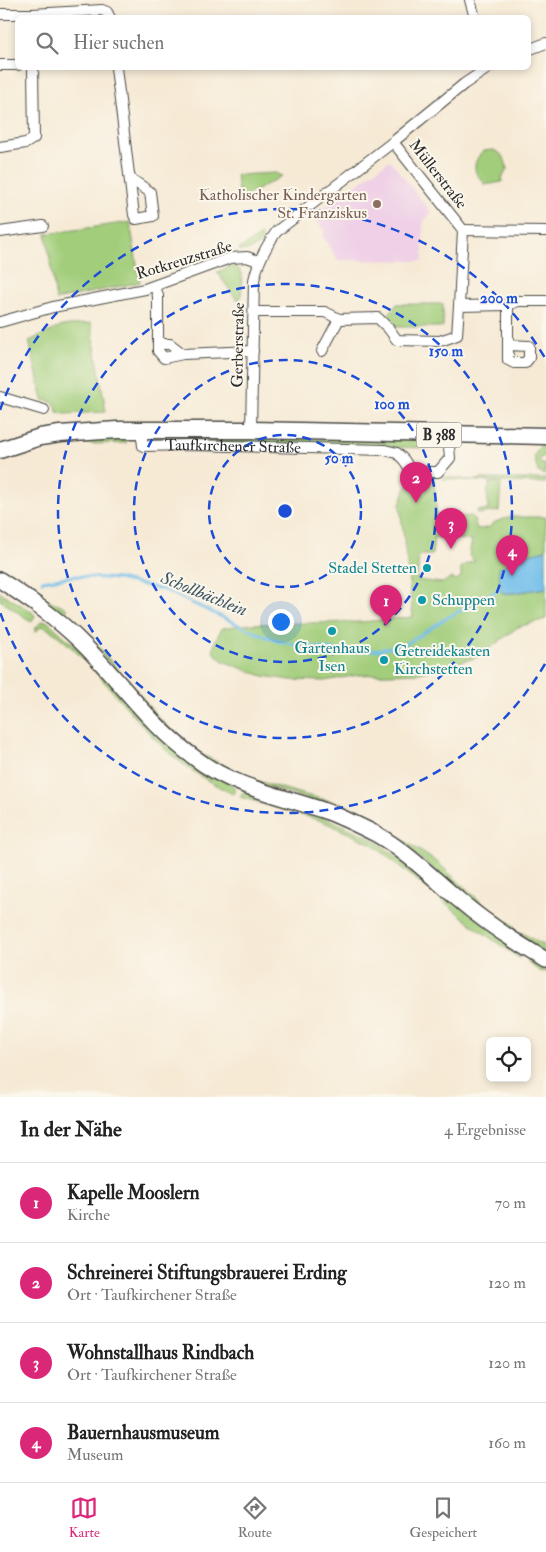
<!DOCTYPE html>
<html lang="de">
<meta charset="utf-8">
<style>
body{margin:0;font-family:"IM FELL Double Pica",serif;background:#f2f2f2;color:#222}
.controls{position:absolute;right:15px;bottom:15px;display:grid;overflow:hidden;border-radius:8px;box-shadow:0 2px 8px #0003}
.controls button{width:45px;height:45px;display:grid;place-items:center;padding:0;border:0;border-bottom:1px solid #e0e0e0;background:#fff;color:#222;font:25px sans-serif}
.you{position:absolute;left:280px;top:621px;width:18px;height:18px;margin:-12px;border:4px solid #fff;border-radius:50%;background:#1a73e8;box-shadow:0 0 0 8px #1a73e833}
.badge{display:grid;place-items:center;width:32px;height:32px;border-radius:50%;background:#db2777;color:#fff;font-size:16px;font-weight:700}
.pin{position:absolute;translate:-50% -41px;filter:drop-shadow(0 1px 2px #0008)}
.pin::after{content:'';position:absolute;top:26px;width:18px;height:15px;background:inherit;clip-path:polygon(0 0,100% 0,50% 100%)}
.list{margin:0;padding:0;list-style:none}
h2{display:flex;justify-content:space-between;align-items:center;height:65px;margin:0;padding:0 20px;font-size:21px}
h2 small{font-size:16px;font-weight:400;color:#767676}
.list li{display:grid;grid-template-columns:32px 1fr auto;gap:15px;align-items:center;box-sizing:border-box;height:80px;padding:0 20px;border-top:1px solid #e0e0e0}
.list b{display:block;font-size:19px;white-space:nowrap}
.list p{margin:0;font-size:16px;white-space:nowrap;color:#767676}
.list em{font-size:16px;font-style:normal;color:#767676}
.icon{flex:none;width:28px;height:28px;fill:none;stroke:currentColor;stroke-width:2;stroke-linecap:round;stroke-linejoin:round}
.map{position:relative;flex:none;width:546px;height:1097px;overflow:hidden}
.search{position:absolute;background:#fff;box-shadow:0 2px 8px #0003;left:15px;right:15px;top:15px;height:55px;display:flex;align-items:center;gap:12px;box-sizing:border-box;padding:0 18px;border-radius:8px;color:#767676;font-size:19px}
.sheet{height:385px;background:#fff}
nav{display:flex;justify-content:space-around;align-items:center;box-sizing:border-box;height:70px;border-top:1px solid #e0e0e0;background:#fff;font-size:14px;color:#767676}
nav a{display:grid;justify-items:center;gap:2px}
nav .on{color:#db2777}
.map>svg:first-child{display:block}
.built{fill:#efd0e6}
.green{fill:#a2cd7a;stroke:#667c52;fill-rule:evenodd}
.water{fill:#70bdea;stroke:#4e748a}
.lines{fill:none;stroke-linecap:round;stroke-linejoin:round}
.stream{stroke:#70bdea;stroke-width:3}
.street-casing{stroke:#494844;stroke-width:12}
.secondary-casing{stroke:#494844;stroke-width:18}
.primary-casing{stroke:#494844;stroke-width:19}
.street{stroke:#fff;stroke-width:10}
.secondary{stroke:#fff;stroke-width:15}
.primary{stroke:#fff;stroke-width:16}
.ring{fill:none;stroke:#1d4ed8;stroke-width:2.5;stroke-dasharray:9 6}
.education-dot{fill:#8d6e63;stroke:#fbf7ec;stroke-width:2}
.culture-dot{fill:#0f9aa8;stroke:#fbf7ec;stroke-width:2}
.labels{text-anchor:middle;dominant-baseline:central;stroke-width:4;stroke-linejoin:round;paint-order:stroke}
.shield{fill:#fbf7ec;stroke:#696865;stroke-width:1}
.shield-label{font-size:15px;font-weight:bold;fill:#2b2b2b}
.street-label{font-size:16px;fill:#2b2b2b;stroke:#fbf7ec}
.education-label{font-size:16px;fill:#785e54;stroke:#fbf7ec;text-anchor:end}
.culture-label{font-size:16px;fill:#0d838f;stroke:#fbf7ec;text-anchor:start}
.water-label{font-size:18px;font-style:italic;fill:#405764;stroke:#fbf7ec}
.centre{fill:#1d4ed8;stroke:#fbf7ec;stroke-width:2.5}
.ring-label{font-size:15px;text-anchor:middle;font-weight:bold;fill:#1d4ed8;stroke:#fbf7ec;stroke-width:4;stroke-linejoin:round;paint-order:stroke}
</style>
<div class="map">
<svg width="546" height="1097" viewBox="0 0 546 1097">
<rect width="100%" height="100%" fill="#fbf7ec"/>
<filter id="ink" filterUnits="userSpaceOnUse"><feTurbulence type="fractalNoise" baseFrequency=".02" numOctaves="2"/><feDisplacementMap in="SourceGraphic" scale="10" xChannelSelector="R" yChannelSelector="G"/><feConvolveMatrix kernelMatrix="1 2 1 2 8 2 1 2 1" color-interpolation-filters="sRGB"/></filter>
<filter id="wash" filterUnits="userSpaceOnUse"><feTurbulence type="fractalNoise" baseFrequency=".0096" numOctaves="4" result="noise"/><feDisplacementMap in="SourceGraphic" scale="20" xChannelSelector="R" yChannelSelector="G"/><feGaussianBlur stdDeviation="1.12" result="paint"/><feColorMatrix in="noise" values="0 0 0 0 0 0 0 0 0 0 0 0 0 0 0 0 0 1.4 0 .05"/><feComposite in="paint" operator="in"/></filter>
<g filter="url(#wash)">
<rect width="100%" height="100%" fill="#f6ead5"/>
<path class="built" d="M390,160l41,52 -8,11v38l-85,-1 -16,-25 3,-3 -12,-16z"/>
<path class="green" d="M493,150c10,3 13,10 14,19l-5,9v4l-17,3c-2,-6 -5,-6 -8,-10 -5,-9 0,-18 6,-24z
M276,173l6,3 -43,24 -3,-25z
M130,222l10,60 -84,18 -10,-66z
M261,235l1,4c-5,10 -12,11 -22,12l-1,-2z
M232,266l5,1 5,6 -1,25 -4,2 -20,-28z
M397,304h46v23h-45l-10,-12z
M91,323l15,89 -42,2 -7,-2c0,-9 -6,-11 -14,-12l-14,-59 33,-15z
M123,436l3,3v4l-34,1 -21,-3 -29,3v-2z
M150,438l276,1 9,1v8l-285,-5z
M546,444v11l-7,4 1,4 6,2 -1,10 -7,-3 -4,-16 6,-10z
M445,477c11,-1 26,6 36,2h65v4l-45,-1 -2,29 -22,3v-4h11l-1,-20 2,-1v-6l10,-1 -57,-3z
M414,479h20l3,39 34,-2 3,3 3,10 11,-1 7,-6 15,-5h36v33l-17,4 -26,39h10l33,-5v31l-28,8 -40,30 -58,16 -62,2 -33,6 -35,-1 -27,-4 -19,-7 -21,-8 -10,-9 2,-11 7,-13 28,-4 111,-2 52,-5 -13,-112 5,-16zM434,537l38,3 -3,16 6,5 -9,3 -5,3v10l-5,3 -6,-2 -7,5 -26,-3 2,-25h13z
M0,592l32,20 3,4 -3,6 -32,-22z
M46,599c7,4 15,4 22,11l-8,2 -15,-12z
M68,615l4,1 89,104 16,15 26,20 48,24 54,16 39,9 58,35 36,24 46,42 30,21v7l-2,1c-51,-38 -96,-88 -154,-116 -53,-25 -112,-30 -161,-64 -34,-24 -58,-56 -84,-87 -15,-17 -31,-33 -48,-49v-2z
M42,621l6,1 185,164 3,6 -3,2c-28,-13 -56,-32 -78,-55 -24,-24 -87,-106 -114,-113l-6,7 1,-6z
M244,791l69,21 62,28 144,111 1,5 -1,2 -44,-31 -103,-83 -50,-23 -82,-24z
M521,932l25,15v7l-25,-18z
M530,959l16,8v5l-7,-1 -12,-9z"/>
<path class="water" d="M546,550v38l-33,5h-11l-2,-5 -1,-20 30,-14z"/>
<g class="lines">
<path class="stream" d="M42,581l32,-5 44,3 46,11 86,40 30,12 67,10 31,-2 28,-6 39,-25 57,-31"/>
</g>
</g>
<g filter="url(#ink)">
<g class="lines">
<defs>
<g id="street">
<path d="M470,0l5,18"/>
<path d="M0,14h32l70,-4 5,2 3,6"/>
<path d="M528,50l18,-7"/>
<path d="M0,65h18"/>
<path d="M116,68l18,147 2,4 17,-3 -3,-24 -19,-13"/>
<path d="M393,142l70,88"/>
<path d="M0,147l26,-4 8,-5 -1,-70"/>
<path d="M463,230l83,1"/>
<path d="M0,232l43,-6"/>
<path d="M155,286l3,10v55l6,7 19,-4 -13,-10h-12"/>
<path d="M508,305v55l6,3h11l4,-5v-12l-21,-1"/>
<path d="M459,306l4,-76"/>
<path d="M254,312h71l14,7 39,-1 11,11 8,11 43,1 17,-6 2,-29 49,-1 10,-4h28"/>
<path d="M0,322l53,-15 92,-18 85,-31 17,-1 11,4"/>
<path d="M322,351l17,-32"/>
<path d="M183,354l70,-3"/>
<path d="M0,397l44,13"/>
<path id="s1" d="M141,430l2,16 46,-1 196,5 12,3 7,7 6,9 7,3h21l12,-14 -1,-11 -5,-12"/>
<path d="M251,430l3,-150c4,-19 12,-34 23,-49l116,-89 71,-58 24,-16"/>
</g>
<path id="secondary" d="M0,580c29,19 57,38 81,62 40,39 68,83 114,116 39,30 88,38 133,54 16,6 32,14 48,22 30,17 56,43 83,66 27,23 56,42 87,60"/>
<path id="primary" d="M0,450l40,-13 20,-3 57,-4h134l295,6"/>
</defs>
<use href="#street" class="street-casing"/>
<use href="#secondary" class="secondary-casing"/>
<use href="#primary" class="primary-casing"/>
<use href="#street" class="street"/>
<use href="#secondary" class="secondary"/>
<use href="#primary" class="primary"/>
</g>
</g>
<g class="ring">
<circle cx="285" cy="511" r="76"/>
<circle cx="285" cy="511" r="151"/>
<circle cx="285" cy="511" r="227"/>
<path d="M545 664A302 302 0 0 1 0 612M0 410A302 302 0 0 1 545 358"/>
</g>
<circle class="education-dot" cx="377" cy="204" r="5"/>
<g class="culture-dot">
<circle cx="427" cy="568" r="5"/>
<circle cx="422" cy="600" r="5"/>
<circle cx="332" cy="631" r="5"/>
<circle cx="384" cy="660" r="5"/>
</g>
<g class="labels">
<rect class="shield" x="416.5" y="422.5" width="45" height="25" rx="4"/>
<g class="shield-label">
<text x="439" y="435">B 388</text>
</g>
<g class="street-label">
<text transform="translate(438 174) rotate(52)">Müllerstraße</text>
<text transform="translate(184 260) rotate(-17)">Rotkreuzstraße</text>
<text transform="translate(238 345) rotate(-89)">Gerberstraße</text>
<text stroke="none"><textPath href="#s1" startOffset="106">Taufkirchener Straße</textPath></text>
</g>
<g class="education-label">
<text x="367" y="195">Katholischer Kindergarten<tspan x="367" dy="18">St. Franziskus</tspan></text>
</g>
<g class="culture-label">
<text x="417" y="568" text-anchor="end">Stadel Stetten</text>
<text x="432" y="600">Schuppen</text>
<text x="332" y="648" text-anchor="middle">Gartenhaus<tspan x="332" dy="18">Isen</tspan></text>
<text x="394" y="651">Getreidekasten<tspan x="394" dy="18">Kirchstetten</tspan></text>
</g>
<g class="water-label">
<text transform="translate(204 594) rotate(22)">Schollbächlein</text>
</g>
</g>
<circle cx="285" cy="511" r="8" class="centre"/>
<g class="ring-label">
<text x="499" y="303">200 m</text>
<text x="446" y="356">150 m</text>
<text x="392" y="409">100 m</text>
<text x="339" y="463">50 m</text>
</g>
</svg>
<div class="controls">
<button><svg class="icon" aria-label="locate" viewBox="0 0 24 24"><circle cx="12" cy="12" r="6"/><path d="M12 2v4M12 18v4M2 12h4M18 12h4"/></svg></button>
</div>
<div class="you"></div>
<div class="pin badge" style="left:386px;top:626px">1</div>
<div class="pin badge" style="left:416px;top:503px">2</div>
<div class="pin badge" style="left:451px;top:549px">3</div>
<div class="pin badge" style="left:512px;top:576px">4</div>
<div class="search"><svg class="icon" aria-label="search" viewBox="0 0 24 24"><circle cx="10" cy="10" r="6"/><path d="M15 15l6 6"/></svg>Hier suchen</div>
</div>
<section class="sheet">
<h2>In der Nähe<small>4 Ergebnisse</small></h2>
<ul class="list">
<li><span class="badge">1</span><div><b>Kapelle Mooslern</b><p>Kirche</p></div><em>70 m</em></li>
<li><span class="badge">2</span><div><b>Schreinerei Stiftungsbrauerei Erding</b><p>Ort · Taufkirchener Straße</p></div><em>120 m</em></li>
<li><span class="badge">3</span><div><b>Wohnstallhaus Rindbach</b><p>Ort · Taufkirchener Straße</p></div><em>120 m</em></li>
<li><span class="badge">4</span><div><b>Bauernhausmuseum</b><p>Museum</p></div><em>160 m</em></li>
</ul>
</section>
<nav>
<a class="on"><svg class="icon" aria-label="map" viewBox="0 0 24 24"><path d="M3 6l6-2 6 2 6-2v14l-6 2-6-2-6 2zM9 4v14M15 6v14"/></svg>Karte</a>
<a><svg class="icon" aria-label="directions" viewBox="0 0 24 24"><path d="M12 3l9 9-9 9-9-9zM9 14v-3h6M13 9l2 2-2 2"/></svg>Route</a>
<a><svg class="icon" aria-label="saved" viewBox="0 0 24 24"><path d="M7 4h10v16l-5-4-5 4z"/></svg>Gespeichert</a>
</nav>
